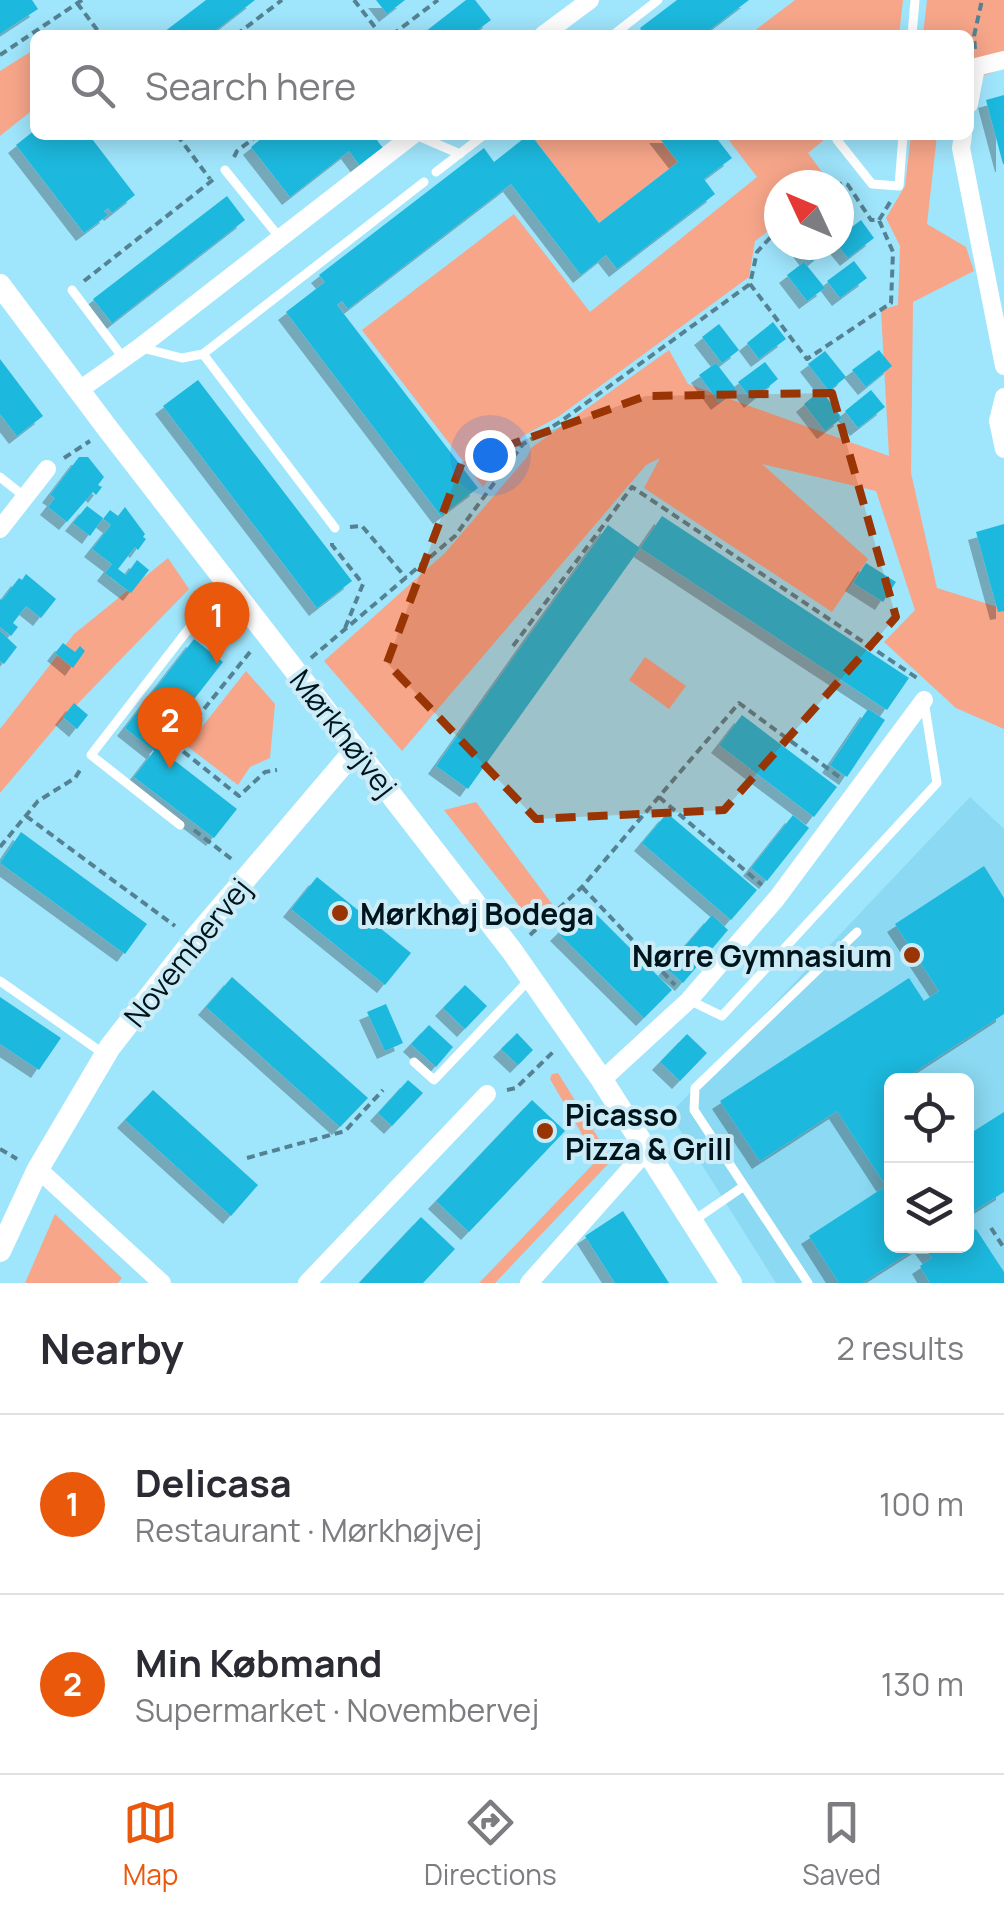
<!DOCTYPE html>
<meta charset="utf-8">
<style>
body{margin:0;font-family:Manrope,sans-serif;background:#f7f7f7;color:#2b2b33}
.controls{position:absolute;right:30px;bottom:30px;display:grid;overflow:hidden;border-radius:15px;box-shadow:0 5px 25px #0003}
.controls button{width:90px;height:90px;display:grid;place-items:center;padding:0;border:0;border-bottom:2px solid #e1e1e2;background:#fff;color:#2b2b33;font:50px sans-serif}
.compass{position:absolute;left:764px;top:170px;width:90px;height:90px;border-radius:50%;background:#fff;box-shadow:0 5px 25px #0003;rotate:314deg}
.you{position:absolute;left:490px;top:455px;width:35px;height:35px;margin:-25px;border:8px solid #fff;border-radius:50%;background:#1a73e8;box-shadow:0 0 0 15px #1a73e833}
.badge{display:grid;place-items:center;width:65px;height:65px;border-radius:50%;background:#ea580c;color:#fff;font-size:32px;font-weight:700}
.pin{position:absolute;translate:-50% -82px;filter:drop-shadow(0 2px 5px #0008)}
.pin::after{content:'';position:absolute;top:52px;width:35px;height:30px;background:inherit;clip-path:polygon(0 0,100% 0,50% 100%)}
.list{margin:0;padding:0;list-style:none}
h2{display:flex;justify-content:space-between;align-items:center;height:130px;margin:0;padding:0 40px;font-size:42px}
h2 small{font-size:32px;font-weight:400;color:#7c7c81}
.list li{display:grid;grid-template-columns:65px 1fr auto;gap:30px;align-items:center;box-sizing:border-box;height:180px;padding:0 40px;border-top:2px solid #e1e1e2}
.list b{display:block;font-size:38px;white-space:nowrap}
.list p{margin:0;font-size:32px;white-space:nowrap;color:#7c7c81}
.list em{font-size:32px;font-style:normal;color:#7c7c81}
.icon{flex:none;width:55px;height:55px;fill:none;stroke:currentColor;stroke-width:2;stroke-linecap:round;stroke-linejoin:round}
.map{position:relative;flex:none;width:1004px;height:1283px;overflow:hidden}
.search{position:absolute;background:#fff;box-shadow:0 5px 25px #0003;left:30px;right:30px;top:30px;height:110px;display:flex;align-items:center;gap:25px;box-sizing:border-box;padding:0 35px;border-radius:15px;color:#7c7c81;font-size:38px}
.sheet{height:490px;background:#fff}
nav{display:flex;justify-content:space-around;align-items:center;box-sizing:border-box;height:140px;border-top:2px solid #e1e1e2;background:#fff;font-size:28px;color:#7c7c81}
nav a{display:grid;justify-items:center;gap:5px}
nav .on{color:#ea580c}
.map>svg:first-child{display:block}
.built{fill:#8bd9f2;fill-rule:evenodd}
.green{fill:#f7a68a}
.building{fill:#1fb8dd;filter:url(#shadow)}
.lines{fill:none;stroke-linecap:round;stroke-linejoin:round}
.path{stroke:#548292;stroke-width:4;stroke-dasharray:8 5;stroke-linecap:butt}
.service{stroke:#fff;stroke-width:9}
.minor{stroke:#fff;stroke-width:18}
.tertiary{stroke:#fff;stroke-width:22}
.marked{fill:#993504;fill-opacity:0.2;stroke:#993504;stroke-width:8;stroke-dasharray:20 12;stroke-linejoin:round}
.poi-dot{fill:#993504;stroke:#cbecf7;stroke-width:4}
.labels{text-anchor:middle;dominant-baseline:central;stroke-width:8;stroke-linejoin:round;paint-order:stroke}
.street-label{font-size:30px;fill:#00141c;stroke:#cbecf7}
.poi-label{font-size:30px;font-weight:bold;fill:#00141c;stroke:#cbecf7;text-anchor:start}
</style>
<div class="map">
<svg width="1004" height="1283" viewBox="0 0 1004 1283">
<defs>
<filter id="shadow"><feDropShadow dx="-8" dy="8" stdDeviation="0" flood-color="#0004"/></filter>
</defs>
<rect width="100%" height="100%" fill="#9fe5fc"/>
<path class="built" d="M970,797l34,32v454h-228l-106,-169zM892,1080h74v166h-74z"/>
<path class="green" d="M795,0h108l-4,35h-150z
M927,0h77v68l-35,13v-46h-46z
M35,49v59l-35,28v-65z
M531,135h126l21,27 -79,61z
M725,135h105l-22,18 22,30 -3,2h-48v38l-24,18 -6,36 -191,140 -35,19 -40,51 -121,-157 152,-116 76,98 167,-135z
M911,135h26l-10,89 39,23 8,24 -61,31 -2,171 26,115 67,21v120l-48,-21 -72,-66 31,-32 -39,-119 -114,-27 106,95 -36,53 -188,-124 16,-30 -14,7 -244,286 -78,-90 121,-108 82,-96 4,-9 138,-98 19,34 201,72 -8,-146 17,-5 2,-59 -14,-28 19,-32z
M168,558l21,31 -130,134 -59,70v-64l74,-95z
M645,657l41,29 -17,23 -40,-29z
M246,671l29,33 -5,54 -20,9 -12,18 -51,-39z
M476,802l79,106 -19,19 -92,-117z
M558,1073l54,87 -117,123h-16l118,-123 -47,-81 2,-5z
M55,1214l67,64 -4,5h-93z"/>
<path class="building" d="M0,0h32l6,9 -38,25z
M206,0h49l-45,35h-50z
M376,0h29l-18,14z
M466,0h9l16,20 -20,15h-50z
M677,0h72l-46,35h-58l-5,-7z
M1004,95v69h-1l-17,-64z
M35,130v5h54l46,60 -23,18 -4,-5 -4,3 4,4 -24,18 -68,-88z
M266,135h107l10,13 -23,18 -11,-15 -59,46 -39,-50z
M528,135h3l68,88 79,-61 -21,-27h57l18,23 -28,21 11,15 -98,75 -11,-14 -25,20 -70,-91 -163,125 -6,-8 -5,4 141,183 -37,28 -155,-204 39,-30 -6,-7 165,-127 10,14z
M227,196l18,24 -133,103 -19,-24z
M861,220l13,18 -26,20 -9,-11v-10z
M798,245h27l3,3 -17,14z
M854,261l13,17 -27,20 -13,-17z
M804,262l21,26 -18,13 -20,-26z
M773,322l13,17 -27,20 -12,-16z
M719,324l20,26 -17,13 -20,-26z
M879,350l13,16 -26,21 -14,-17z
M825,351l21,26 -17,14 -21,-27z
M0,359l43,57 -26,20 -17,-22z
M765,362l13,17 -26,21 -14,-18z
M716,363l20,26 -17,13 -20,-27z
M198,380l154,201 -35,27 -154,-202z
M821,390l21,28 -17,13 -21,-27z
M871,390l14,17 -27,21 -13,-17z
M79,457h9l16,20 -6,8 4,2 -6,8 -3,-3 -26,30 -19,-15 7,-9 -5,-3z
M87,506l16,12 -13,18 -17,-13z
M125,507l20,27 -2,3 3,2 -8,11 -3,-3 -17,22 8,6 11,-15 12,10 -18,23 -26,-20 7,-9 -20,-15 19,-24 -8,-6 7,-9 8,6z
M662,516l247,162 -22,32 -247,-162z
M1004,524v87l-6,1 -22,-80z
M608,525l32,23 -172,241 -32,-23z
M866,563l30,19 -13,20 -30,-19z
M26,574l30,25 -15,19 -15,-12 -13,17 5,4 -7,9 -11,-9v-28l2,1 17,-22 3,2z
M0,631l17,16 -13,17 -4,-3z
M194,639l29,23 -66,85 80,62 -23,29 -80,-61 20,-26 -29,-23z
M63,643l12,9 5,-6 5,5 -12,17 -18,-15z
M74,703l14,12 -11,14 -14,-12z
M868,709l17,11 -38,57 -17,-12z
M742,715l95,72 -23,30 -95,-72z
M667,813l90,77 -26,30 -89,-77z
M793,815l16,13 -42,53 -16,-13z
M21,832l126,92 -22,30 -125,-91z
M984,866l20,32v116l-97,63 2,3h-17v166h28l-58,37h-23l-30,-47 77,-50 -49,-75 -77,50 -40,-60 189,-123 15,23 15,-10 -44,-67z
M317,877l94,76 -26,32 -94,-76z
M587,905l85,85 -28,28 -86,-85z
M712,915l16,15 -45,53 -17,-15z
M232,977l136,121 -28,29 -134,-120z
M465,985l22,21 -22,23 -22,-21z
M0,997l61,41 -22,32 -39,-26z
M386,1004l17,39 -18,8 -18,-39z
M429,1025l24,22 -17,20 -25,-23z
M517,1033l16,17 -15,15 -17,-16z
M687,1034l20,19 -27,28 -20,-19z
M408,1080l15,13 -31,33 -14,-13z
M153,1090l105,95 -27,31 -106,-96z
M532,1100l33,31 -96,101 -33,-31z
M1004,1112v80l-38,24v-80z
M623,1211l46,72h-54l-30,-47z
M421,1217l34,32 -32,34h-64z
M976,1229l28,43v11h-74l-10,-17 12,-8 -9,-12h43v-10z"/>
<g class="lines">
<path class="path" d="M354,0l27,35
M77,3l24,32
M236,35l46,-35
M392,35l46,-35
M975,49l-1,-13 8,-36
M0,55l82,-55
M177,135l33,44
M234,157l3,-6 21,-16
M879,220l13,-21
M779,228l-22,24 -7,32 57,75 84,-56 2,-51 -14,-32h-8l-23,-35 -5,-2 -5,2
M84,281l130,-102
M64,458l26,-17
M350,527l12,-1 44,52
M332,543v2l31,39 -18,44
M513,646l119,-159 288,193
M250,652l-75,93 64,51 26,-24 12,-2
M311,658l144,-122 68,-92 37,-22 190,-138
M659,797l103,88
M26,816l149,110
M194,830l40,31
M0,847l38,-46 37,-23 7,-11
M582,887l93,98
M530,935l52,-48 157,-184 103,76
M507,1090l9,-2 37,-36
M0,1149l17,10
M247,1158l98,-27 38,-41
M991,1228l13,20"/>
<path class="service" d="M613,35l45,-35
M912,35l3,-35
M416,135l44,19
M837,140l35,44 27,2 4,-51
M225,170l55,68
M436,172l48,-37
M72,290l52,69
M142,348l40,10 21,-4 221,-172
M203,354l132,174
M0,477l25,20
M180,825l-89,-70 133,-172
M0,981l104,73
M689,1000l33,16 215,-233 -13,-82
M414,1062l20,18 94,-99
M693,1221l51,-35
M808,1283l-114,-173 1,-22 162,-156"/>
<path class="minor" d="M543,35l47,-35
M969,104l7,-37 28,-7
M963,135l-2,13 43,218
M78,391l62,-44 273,-212
M1004,397l-6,24 6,28
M0,529l47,-60
M602,1080l87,-80 88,-102 147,-198
M38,1169l124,114
M307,1283l180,-189
M529,1283l118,-133"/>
<path class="tertiary" d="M0,285l108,144 404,522 90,129 129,203
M0,1251l38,-82 72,-122 86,-110 160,-188"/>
</g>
<path class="marked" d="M832,393l64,224 -172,193 -188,9 -149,-156 75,-201 184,-66z"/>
<g class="poi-dot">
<circle cx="340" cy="913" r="10"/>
<circle cx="912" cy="955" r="10"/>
<circle cx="545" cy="1131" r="10"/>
</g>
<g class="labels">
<g class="street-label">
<text transform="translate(344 733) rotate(52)">Mørkhøjvej</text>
<text transform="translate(187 952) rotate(-51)">Novembervej</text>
</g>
<g class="poi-label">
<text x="360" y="913">Mørkhøj Bodega</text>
<text x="892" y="955" text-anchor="end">Nørre Gymnasium</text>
<text x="565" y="1114">Picasso<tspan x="565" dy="34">Pizza &amp; Grill</tspan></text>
</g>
</g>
</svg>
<div class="controls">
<button><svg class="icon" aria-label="locate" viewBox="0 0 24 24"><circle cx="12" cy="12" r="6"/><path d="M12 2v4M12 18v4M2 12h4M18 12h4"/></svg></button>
<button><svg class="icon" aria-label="layers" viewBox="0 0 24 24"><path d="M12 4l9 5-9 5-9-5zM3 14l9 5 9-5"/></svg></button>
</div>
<svg class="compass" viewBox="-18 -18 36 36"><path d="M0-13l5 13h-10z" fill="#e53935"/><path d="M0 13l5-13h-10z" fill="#7c7c81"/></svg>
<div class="you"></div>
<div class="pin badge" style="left:217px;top:664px">1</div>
<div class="pin badge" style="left:170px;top:769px">2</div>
<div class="search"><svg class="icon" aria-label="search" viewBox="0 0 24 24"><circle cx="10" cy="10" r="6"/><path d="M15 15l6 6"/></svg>Search here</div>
</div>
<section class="sheet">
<h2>Nearby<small>2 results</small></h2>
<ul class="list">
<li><span class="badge">1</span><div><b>Delicasa</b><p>Restaurant · Mørkhøjvej</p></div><em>100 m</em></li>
<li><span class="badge">2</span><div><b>Min Købmand</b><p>Supermarket · Novembervej</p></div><em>130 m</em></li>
</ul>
</section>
<nav>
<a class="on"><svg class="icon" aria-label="map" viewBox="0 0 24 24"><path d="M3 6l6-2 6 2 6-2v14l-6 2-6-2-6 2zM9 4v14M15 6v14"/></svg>Map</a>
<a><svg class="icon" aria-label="directions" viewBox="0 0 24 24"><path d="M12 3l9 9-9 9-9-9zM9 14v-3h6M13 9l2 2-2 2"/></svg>Directions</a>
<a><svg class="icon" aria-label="saved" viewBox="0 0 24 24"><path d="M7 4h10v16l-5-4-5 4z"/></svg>Saved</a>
</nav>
